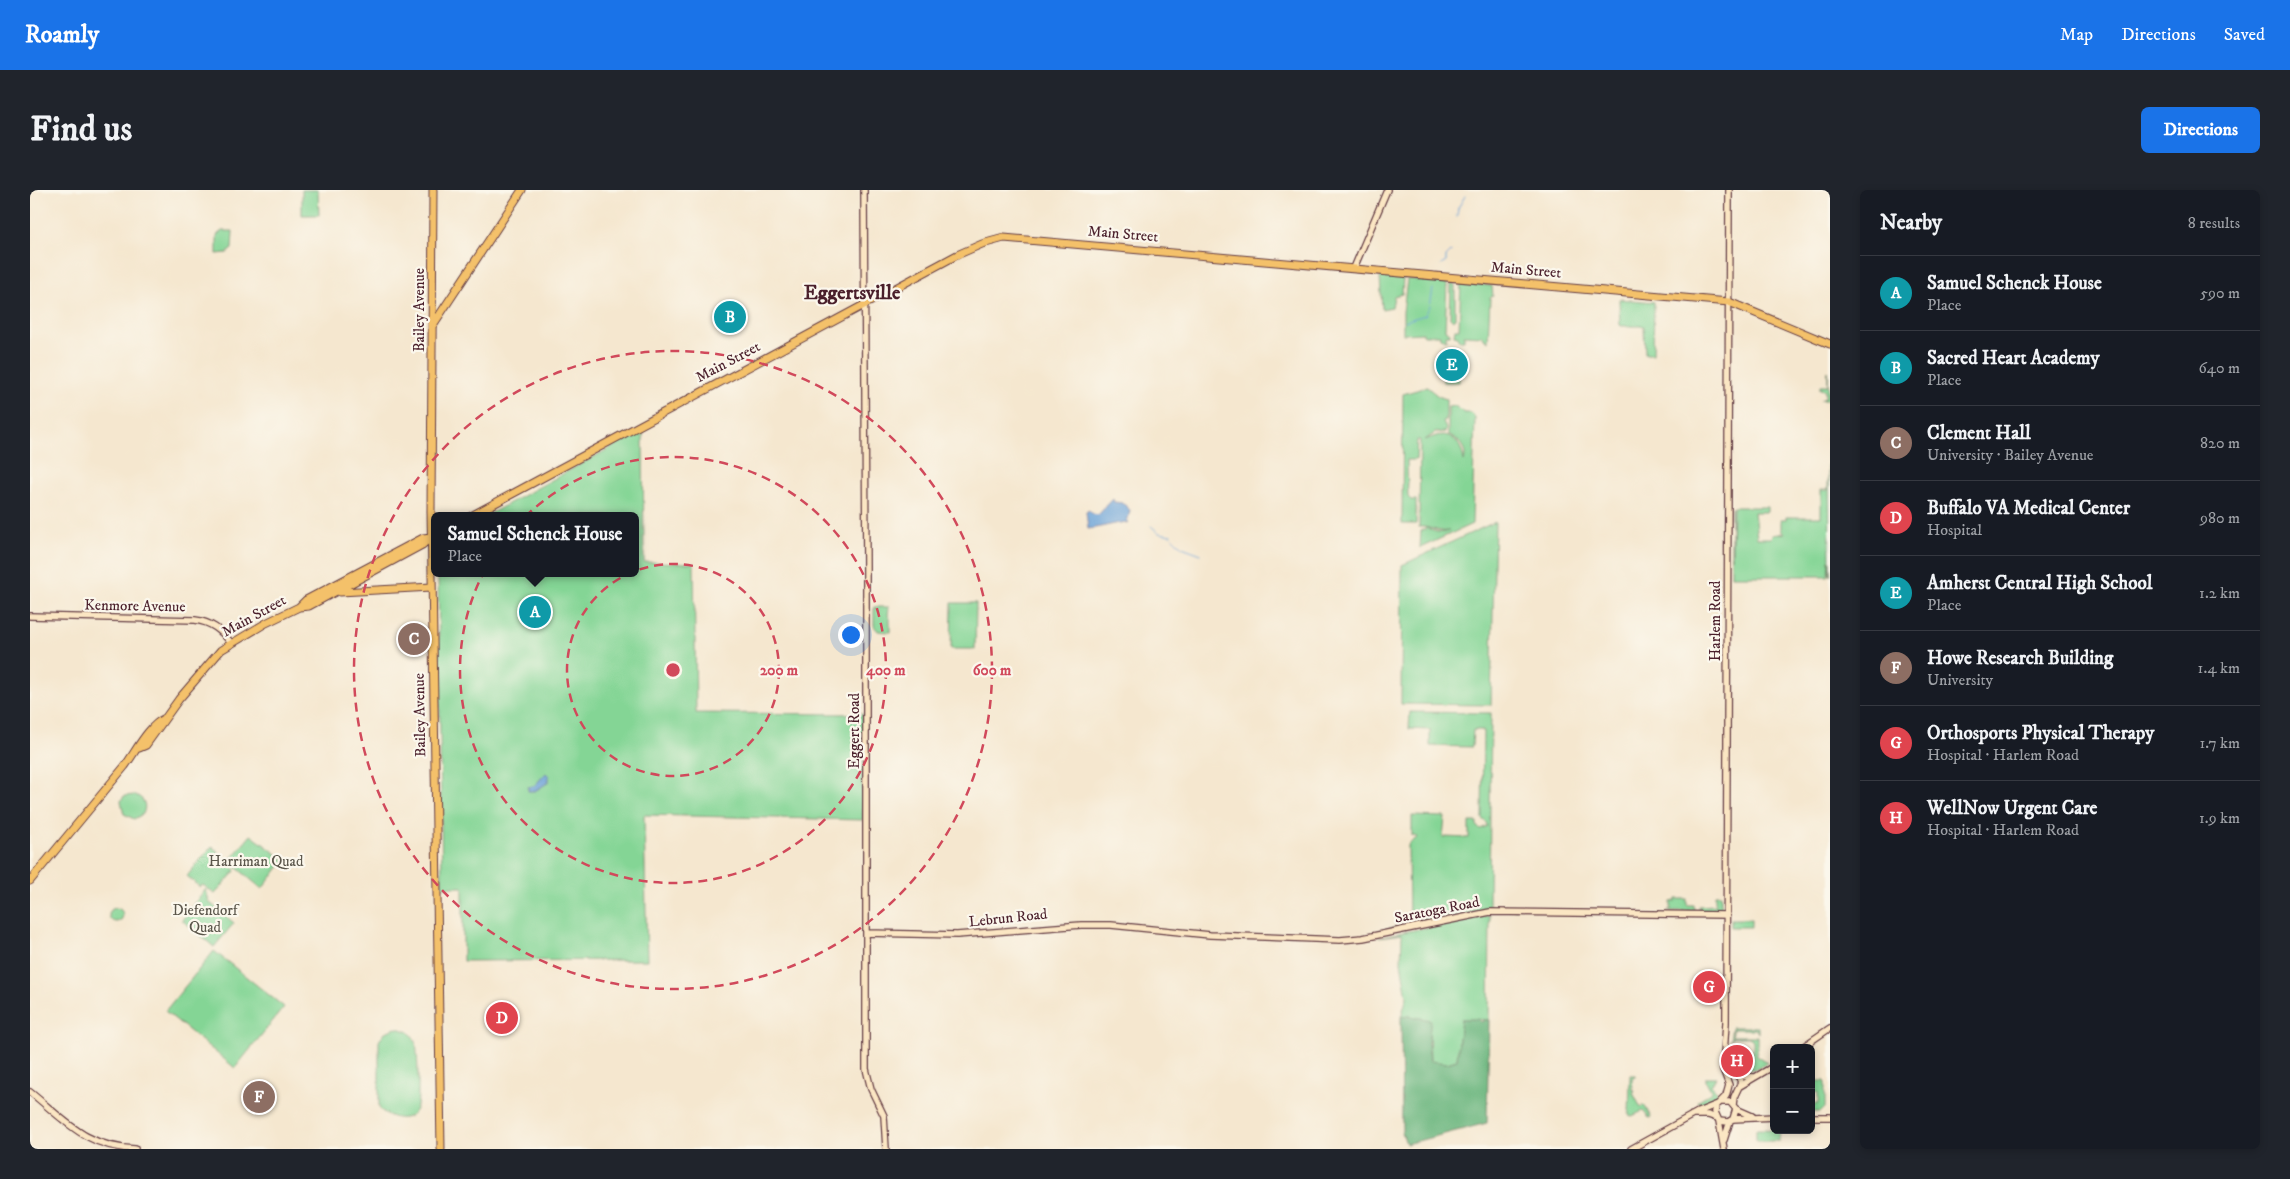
<!DOCTYPE html>
<meta charset="utf-8">
<style>
body{margin:0;font-family:"IM FELL DW Pica",serif;background:#20242c;color:#f1f3f6}
.controls{position:absolute;right:15px;bottom:15px;display:grid;overflow:hidden;border-radius:8px;box-shadow:0 2px 8px #0003}
.controls button{width:45px;height:45px;display:grid;place-items:center;padding:0;border:0;border-bottom:1px solid #363941;background:#171b24;color:#f1f3f6;font:25px sans-serif}
.you{position:absolute;left:820px;top:444px;width:18px;height:18px;margin:-12px;border:4px solid #fff;border-radius:50%;background:#1a73e8;box-shadow:0 0 0 8px #1a73e833}
.badge{display:grid;place-items:center;width:32px;height:32px;border-radius:50%;background:#1a73e8;color:#fff;font-size:16px;font-weight:700}
.pin{position:absolute;translate:-50% -50%;border:2px solid #fff;box-shadow:0 1px 5px #0006}
.popup{position:absolute;left:401px;top:322px;width:208px;height:65px;box-sizing:border-box;display:grid;place-content:center;border-radius:8px;background:#171b24;filter:drop-shadow(0 1px 4px #0005);font-size:16px;white-space:nowrap;color:#9ea1a6}
.popup b{font-size:19px;color:#f1f3f6}
.popup::after{content:'';position:absolute;left:50%;top:100%;margin-left:-10px;border:10px solid transparent;border-top-color:#171b24}
.list{margin:0;padding:0;list-style:none}
h2{display:flex;justify-content:space-between;align-items:center;height:65px;margin:0;padding:0 20px;font-size:21px}
h2 small{font-size:16px;font-weight:400;color:#9ea1a6}
.list li{display:grid;grid-template-columns:32px 1fr auto;gap:15px;align-items:center;box-sizing:border-box;height:75px;padding:0 20px;border-top:1px solid #363941}
.list b{display:block;font-size:19px;white-space:nowrap}
.list p{margin:0;font-size:16px;white-space:nowrap;color:#9ea1a6}
.list em{font-size:16px;font-style:normal;color:#9ea1a6}
.map{position:relative;flex:none;width:1800px;height:959px;overflow:hidden;border-radius:8px}
header{display:flex;align-items:center;gap:30px;box-sizing:border-box;height:70px;padding:0 25px;background:#1a73e8;color:#fff}
header strong{font-size:24px}
nav{display:flex;gap:28px;margin-inline-start:auto;font-size:18px}
.intro{display:flex;align-items:center;justify-content:space-between;box-sizing:border-box;height:120px;padding:0 30px}
h1{margin:0;font-size:35px}
.button{padding:12px 22px;border-radius:8px;background:#1a73e8;color:#fff;font-size:18px;font-weight:700}
main{display:flex;gap:30px;padding:0 30px}
aside{flex:1;background:#171b24;border-radius:8px;box-shadow:0 2px 8px #0003}
.map>svg:first-child{display:block}
.green{fill:#84d595;stroke:#677a60}
.forest{fill:#6bb67e;stroke:#5a6a54}
.water{fill:#69a1d7;stroke:#5a6081}
.lines{fill:none;stroke-linecap:round;stroke-linejoin:round}
.stream{stroke:#69a1d7;stroke-width:1}
.secondary-casing{stroke:#643d44;stroke-width:8}
.primary-casing{stroke:#643d44;stroke-width:9}
.secondary{stroke:#fbe6c3;stroke-width:5.5}
.primary{stroke:#f4c16a;stroke-width:7}
.ring{fill:none;stroke:#d1495b;stroke-width:2.5;stroke-dasharray:9 6}
.labels{text-anchor:middle;dominant-baseline:central;stroke-width:4.5;stroke-linejoin:round;paint-order:stroke}
.street-label{font-size:15px;fill:#4a1f2b;stroke:#fbf7ec}
.park-label{font-size:15px;fill:#5b564b;stroke:#fbf7ec}
.district-label{font-size:20px;font-weight:bold;fill:#4a1f2b;stroke:#fbf7ec}
.centre{fill:#d1495b;stroke:#fbf7ec;stroke-width:2.5}
.ring-label{font-size:15px;text-anchor:middle;font-weight:bold;fill:#d1495b;stroke:#fbf7ec;stroke-width:4.5;stroke-linejoin:round;paint-order:stroke}
</style>
<header>
<strong>Roamly</strong>
<nav><a>Map</a><a>Directions</a><a>Saved</a></nav>
</header>
<div class="intro"><h1>Find us</h1><a class="button">Directions</a></div>
<main>
<div class="map">
<svg width="1800" height="959" viewBox="0 0 1800 959">
<rect width="100%" height="100%" fill="#fbf7ec"/>
<filter id="ink" filterUnits="userSpaceOnUse"><feTurbulence type="fractalNoise" baseFrequency=".02" numOctaves="2"/><feDisplacementMap in="SourceGraphic" scale="10" xChannelSelector="R" yChannelSelector="G"/><feConvolveMatrix kernelMatrix="1 2 1 2 8 2 1 2 1" color-interpolation-filters="sRGB"/></filter>
<filter id="wash" filterUnits="userSpaceOnUse"><feTurbulence type="fractalNoise" baseFrequency=".0096" numOctaves="4" result="noise"/><feDisplacementMap in="SourceGraphic" scale="20" xChannelSelector="R" yChannelSelector="G"/><feGaussianBlur stdDeviation="1.12" result="paint"/><feColorMatrix in="noise" values="0 0 0 0 0 0 0 0 0 0 0 0 0 0 0 0 0 1.4 0 .05"/><feComposite in="paint" operator="in"/></filter>
<g filter="url(#wash)">
<rect width="100%" height="100%" fill="#f5e7cf"/>
<path class="green" d="M272,0h16l1,25h-17z
M192,41h11l-1,18 -5,4 -10,1v-19z
M1352,86l21,2 -1,16 -8,2 -2,11 -10,2 -2,-31z
M1377,89l40,4 -2,47 5,3v2h-4v5l-6,-2v-3h-16l-1,-2 -20,1v-22z
M1431,92l31,4 1,10 -3,2 -2,43 -5,-3v-2l-19,-1v5h-6v-4l-4,-1 1,-6h4z
M1421,94l4,1v33l-3,2 -2,-2z
M1589,109l35,3 -1,52h-8l-1,-28h-24z
M1413,176h16v16h-16z
M1798,181l2,205 -1,-16 -1,16h-97v-69l1,51 1,-51h34v5h-13l3,26h14l1,-3 13,-2 -4,-2v-12h5v-2h35v-27h7v-90h-8l5,-2v-8l-5,-1v-4h8z
M1397,197l11,9 8,3v21l-3,1 3,8 -1,3 -10,1 -10,7c4,-1 7,-3 11,-4 19,-5 26,11 28,25 4,-12 -6,-22 -16,-27v-27l7,-1 9,7h7l4,4 -3,107 -52,24 1,-17 6,-3c7,4 14,6 22,3 -11,2 -19,-5 -30,-4l1,-87h-3l-1,20h-9l1,37 3,3h5v24h-14l1,-130z
M613,240l1,132 50,1 2,150 167,1v106l-219,-5 3,145 -184,1v-74h-21l-4,-314h197v-57h-149z
M1465,332l-4,183 -90,-1 1,-139z
M922,413h24l-1,46h-24z
M844,417h15l-1,9 2,2v14l-12,-1 -4,-5z
M1380,522l81,1 -2,194 27,2h-29l-108,22 30,-8 -1,-78 10,-8 -6,-1v-20l33,1 -2,20 26,1v-16h8v5l4,2 6,-3 -1,-4 -4,-3 1,-89h-10l-1,17 -42,-1v-16l-21,-1z
M105,605c9,3 12,10 8,19l-9,5 -10,-5 -3,-13 3,-5z
M221,645l34,25 -23,29 -33,-28z
M182,656l24,24 -21,24 -12,-9 -3,2 -13,-11z
M176,699l3,13 25,21 -20,24 -32,-27z
M1685,704h6v18l-22,-1v-5l16,-1z
M1646,709h11v6h7v6h-27l4,-2v-7l5,-1z
M79 725a7 7 0 1 1 14 0a7 7 0 1 1-14 0Z
M1460,725l-1,105 -28,-1 -4,41 -10,3 -17,-1 -1,-33 -18,-13 -10,1 6,-20 -6,-35 1,-28 -24,3z
M1701,729h20v8h-20z
M184,761l70,56 -49,61 -70,-57z
M1702,837h26v6l-2,-4h-23l-1,7h25v20l10,6 -10,7h-23l-3,-4h12l2,-12 8,-1v-12l-4,-3h-17l-2,3z
M366,838l12,3c4,4 7,8 8,13 2,9 3,54 1,62 -5,19 -29,13 -38,2v-67l6,-9z
M1600,885h6l-4,3 1,12h2l-2,3 8,15 3,-3 7,12 -2,1 -6,-7 -11,5 -3,-1z
M1676,887h10l-5,8 9,10 -20,9 -3,-3 15,-9 -6,-11z
M1784,891h11v27l-4,4h-10l3,-8h4v-11h-4z
M1726,939l44,1v2h-20l-1,9h-23z"/>
<path class="forest" d="M1380,826l21,4 -3,23 2,18 17,2 10,-3 4,-41h16l4,3 3,-2h5l-2,103 -81,21 -4,-12 -1,-115z"/>
<path class="water" d="M1083,309l1,3 9,1 7,7 -2,9h-2l3,3 -2,2v-2c-16,2 -23,5 -39,7l-2,-17 3,-2 4,4 5,1z
M516,583l3,3v6l-14,9h-7v-4l6,-1z"/>
<g class="lines">
<path class="stream" d="M1427,27l1,-9 7,-12
M1411,75l5,-3v-5l5,-5
M1375,131l20,-6 5,-9 3,-17
M1121,336l8,7 12,2
M1143,348l9,9 19,7"/>
</g>
</g>
<g filter="url(#ink)">
<g class="lines">
<defs>
<path id="secondary" d="M834,0l2,383v496l5,20 13,27 2,33
M1324,78l33,-78
M0,426l165,4c16,2 26,10 36,23
M836,743l91,2 124,-10h30l99,10 130,5 23,-2 127,-26 237,3
M1771,858l29,-20
M1696,867c4,18 12,14 15,25l-7,15 -1,8
M1708,886l17,1
M1710,896l34,-20
M0,902c36,29 55,55 105,57
M1692,912h8l6,7 -3,10 -5,3 -9,-1 -4,-9 1,-6 10,-10 3,-11 -6,-16 3,-46 3,-833
M1706,919l16,7
M1662,925h16l9,3
M1781,927h19
M1703,929l41,-2
M1689,931l5,28
M1694,950l6,-19
M1601,959l67,-37 20,-8"/>
<path id="primary" d="M403,0l-2,321 10,638
M403,135l89,-135
M441,326l486,-261 25,-11 22,-6 725,64 101,42
M310,402l92,-5
M269,417l10,-1 113,-61 8,-7
M109,558l7,-3 33,-46 42,-49 45,-27 33,-16 7,-7 117,-62 8,-1
M0,691l95,-115c11,-15 23,-40 40,-48"/>
</defs>
<use href="#secondary" class="secondary-casing"/>
<use href="#primary" class="primary-casing"/>
<use href="#secondary" class="secondary"/>
<use href="#primary" class="primary"/>
</g>
</g>
<g class="ring">
<circle cx="643" cy="480" r="106"/>
<circle cx="643" cy="480" r="213"/>
<circle cx="643" cy="480" r="319"/>
</g>
<g class="labels">
<g class="street-label">
<text transform="translate(1093 44) rotate(5)">Main Street</text>
<text transform="translate(1496 80) rotate(5)">Main Street</text>
<text transform="translate(389 120) rotate(-90)">Bailey Avenue</text>
<text transform="translate(698 172) rotate(-28)">Main Street</text>
<text transform="translate(105 416) rotate(1)">Kenmore Avenue</text>
<text transform="translate(224 426) rotate(-29)">Main Street</text>
<text transform="translate(1685 431) rotate(-90)">Harlem Road</text>
<text transform="translate(390 525) rotate(-91)">Bailey Avenue</text>
<text transform="translate(824 541) rotate(-90)">Eggert Road</text>
<text transform="translate(1407 720) rotate(-11)">Saratoga Road</text>
<text transform="translate(978 728) rotate(-6)">Lebrun Road</text>
</g>
<g class="park-label">
<text x="226" y="671">Harriman Quad</text>
<text x="175" y="720">Diefendorf<tspan x="175" dy="17">Quad</tspan></text>
</g>
<g class="district-label">
<text x="822" y="103">Eggertsville</text>
</g>
</g>
<circle cx="643" cy="480" r="8" class="centre"/>
<g class="ring-label">
<text x="749" y="485">200 m</text>
<text x="856" y="485">400 m</text>
<text x="962" y="485">600 m</text>
</g>
</svg>
<div class="controls">
<button>+</button>
<button>−</button>
</div>
<div class="you"></div>
<div class="pin badge" style="left:505px;top:422px;background:#0f9aa8">A</div>
<div class="popup"><b>Samuel Schenck House</b>Place</div>
<div class="pin badge" style="left:700px;top:127px;background:#0f9aa8">B</div>
<div class="pin badge" style="left:384px;top:449px;background:#8d6e63">C</div>
<div class="pin badge" style="left:472px;top:828px;background:#e0444e">D</div>
<div class="pin badge" style="left:1422px;top:175px;background:#0f9aa8">E</div>
<div class="pin badge" style="left:229px;top:907px;background:#8d6e63">F</div>
<div class="pin badge" style="left:1679px;top:797px;background:#e0444e">G</div>
<div class="pin badge" style="left:1707px;top:871px;background:#e0444e">H</div>
</div>
<aside>
<h2>Nearby<small>8 results</small></h2>
<ul class="list">
<li><span class="badge" style="background:#0f9aa8">A</span><div><b>Samuel Schenck House</b><p>Place</p></div><em>590 m</em></li>
<li><span class="badge" style="background:#0f9aa8">B</span><div><b>Sacred Heart Academy</b><p>Place</p></div><em>640 m</em></li>
<li><span class="badge" style="background:#8d6e63">C</span><div><b>Clement Hall</b><p>University · Bailey Avenue</p></div><em>820 m</em></li>
<li><span class="badge" style="background:#e0444e">D</span><div><b>Buffalo VA Medical Center</b><p>Hospital</p></div><em>980 m</em></li>
<li><span class="badge" style="background:#0f9aa8">E</span><div><b>Amherst Central High School</b><p>Place</p></div><em>1.2 km</em></li>
<li><span class="badge" style="background:#8d6e63">F</span><div><b>Howe Research Building</b><p>University</p></div><em>1.4 km</em></li>
<li><span class="badge" style="background:#e0444e">G</span><div><b>Orthosports Physical Therapy</b><p>Hospital · Harlem Road</p></div><em>1.7 km</em></li>
<li><span class="badge" style="background:#e0444e">H</span><div><b>WellNow Urgent Care</b><p>Hospital · Harlem Road</p></div><em>1.9 km</em></li>
</ul>
</aside>
</main>
